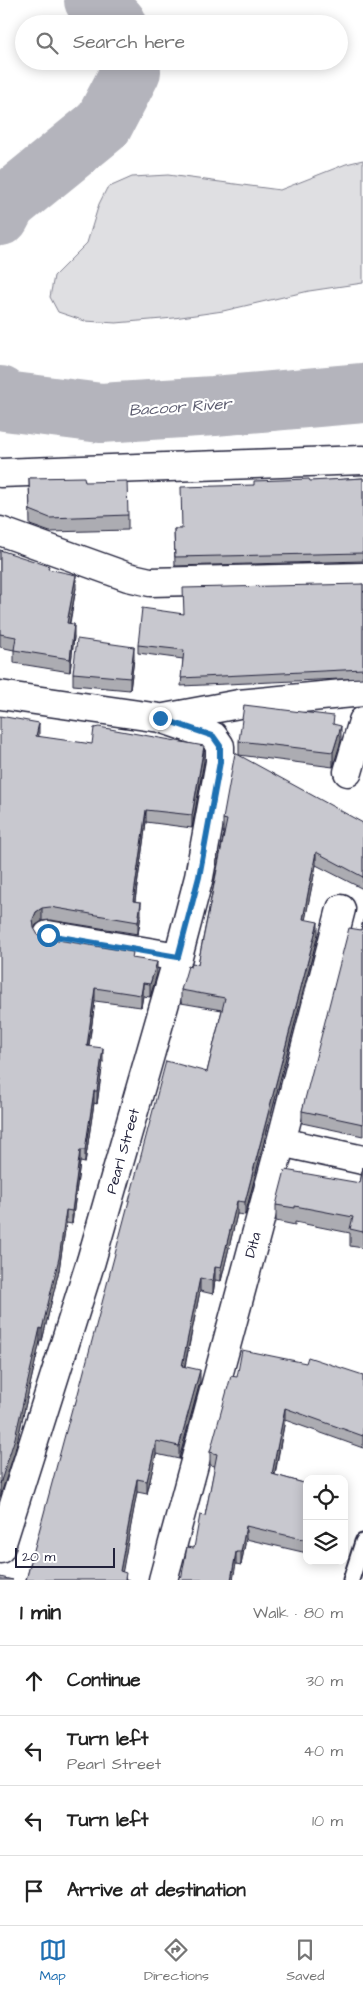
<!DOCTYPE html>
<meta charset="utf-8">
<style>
body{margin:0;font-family:"Architects Daughter",sans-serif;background:#f2f2f2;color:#222}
.controls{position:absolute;right:15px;bottom:15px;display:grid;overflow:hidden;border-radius:10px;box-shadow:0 2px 12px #0003}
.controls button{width:45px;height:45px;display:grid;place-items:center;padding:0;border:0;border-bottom:1px solid #e0e0e0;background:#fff;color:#222;font:25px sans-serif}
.scale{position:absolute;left:15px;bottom:12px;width:100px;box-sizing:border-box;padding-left:5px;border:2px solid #22223b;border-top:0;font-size:14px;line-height:18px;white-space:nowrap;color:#22223b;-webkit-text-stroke:4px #fff;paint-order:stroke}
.stop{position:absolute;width:15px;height:15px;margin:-11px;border:4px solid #1f6fb2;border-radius:50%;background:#fff}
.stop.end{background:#1f6fb2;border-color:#fff;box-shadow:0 1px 5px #0008}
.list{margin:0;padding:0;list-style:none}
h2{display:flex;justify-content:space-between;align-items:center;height:65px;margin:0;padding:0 20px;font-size:21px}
h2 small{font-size:16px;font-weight:400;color:#767676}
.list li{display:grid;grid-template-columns:32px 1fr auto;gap:15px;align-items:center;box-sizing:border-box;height:70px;padding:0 20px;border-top:1px solid #e0e0e0}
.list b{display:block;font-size:19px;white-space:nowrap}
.list p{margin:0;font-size:16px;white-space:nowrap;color:#767676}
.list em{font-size:16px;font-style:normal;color:#767676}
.icon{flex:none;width:28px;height:28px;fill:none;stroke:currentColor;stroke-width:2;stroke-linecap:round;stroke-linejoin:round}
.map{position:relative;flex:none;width:363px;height:1580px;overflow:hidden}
.search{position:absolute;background:#fff;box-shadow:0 2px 12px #0003;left:15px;right:15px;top:15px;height:55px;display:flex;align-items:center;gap:12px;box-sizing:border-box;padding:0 18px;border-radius:28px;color:#767676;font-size:19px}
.sheet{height:345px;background:#fff}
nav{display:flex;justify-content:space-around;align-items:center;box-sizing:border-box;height:70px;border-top:1px solid #e0e0e0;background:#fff;font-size:14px;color:#767676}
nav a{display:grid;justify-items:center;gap:2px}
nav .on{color:#1f6fb2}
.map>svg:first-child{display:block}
.green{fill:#dfdfe2;stroke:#80808e}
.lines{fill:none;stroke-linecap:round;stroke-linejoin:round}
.river{stroke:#b4b4bc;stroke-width:60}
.lane-casing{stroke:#22223b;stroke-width:19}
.street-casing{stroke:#22223b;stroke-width:31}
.lane{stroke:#fff;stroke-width:15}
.street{stroke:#fff;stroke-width:28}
.wall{fill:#acacb2;stroke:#22223b}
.shaded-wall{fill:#8c8c91;stroke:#22223b}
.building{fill:#c8c8cf;stroke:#22223b}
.route{stroke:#1f6fb2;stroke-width:6}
.labels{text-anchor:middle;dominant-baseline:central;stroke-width:4.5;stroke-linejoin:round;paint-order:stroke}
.street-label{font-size:15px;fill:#22223b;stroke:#fff}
.water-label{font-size:16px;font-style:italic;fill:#5c5c6f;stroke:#fff}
</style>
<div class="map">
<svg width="363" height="1580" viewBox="0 0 363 1580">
<rect width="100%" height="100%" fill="#fff"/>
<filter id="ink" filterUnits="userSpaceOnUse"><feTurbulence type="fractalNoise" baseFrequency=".02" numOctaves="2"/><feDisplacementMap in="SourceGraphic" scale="10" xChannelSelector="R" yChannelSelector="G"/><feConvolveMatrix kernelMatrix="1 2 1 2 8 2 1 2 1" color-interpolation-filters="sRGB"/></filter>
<g filter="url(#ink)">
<path class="green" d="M363,160v123l-54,8 -86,20 -49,7 -58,5 -31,-2 -27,-9 -8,-15 4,-21 33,-33 12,-39 8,-16 25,-11 36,-2 112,15 66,-26z"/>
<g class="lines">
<path class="river" d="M94,0l23,24
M0,216l7,-13 96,-78 28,-54 -3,-10
M0,396l5,5 96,12 113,-7 149,-13"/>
<defs>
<path id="lane" d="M351,1580l12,-38"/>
<path id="street" d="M0,473l363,-13
M0,531l128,46 22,5 213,-5
M0,695l160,23 53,18 7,10v16l-21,115 -21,80 -87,304 -91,288
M164,718l75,-14 124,-12
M348,772l15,-51
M48,935l130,22
M281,1142l82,18
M163,1580l118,-438 60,-233"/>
</defs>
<use href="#lane" class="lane-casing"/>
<use href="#street" class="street-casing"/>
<use href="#lane" class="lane"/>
<use href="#street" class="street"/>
</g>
<path class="wall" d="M29,478l56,4 43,33v15l-78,2 -20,-7z
M363,478v83l-188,5 -1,-37h8l72,-44z
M0,550l49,19 27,19 -6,35 4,14 -4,35 -56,-9v-13l-14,-3z
M363,584v94l-182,8 2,-27 -45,-6v-8l46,-31z
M134,659l-4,31 -57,-5v-12z
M334,724l7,17 -8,26 -94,-12v-14z
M39,737l165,24 -12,67 -46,-6 -11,79 6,14 -3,19 -88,-14 -8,1 -6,4 -2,4 4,6 7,3 88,20 24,16 -7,23 -7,-1 -2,11 -46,-6 -6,45 14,15 -6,43 -3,-1 -9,60 -5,-1 -8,62 -6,-1 -7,47 -17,71h-2l-25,110z
M223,819l140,4v66l-47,-24 -11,54 13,15 -73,281 -8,-1 -16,67 -6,-1 -2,14 -13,-3 -15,76 15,15 -21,77 -23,-5 -9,40 -10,-2 -15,80 4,7 -100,1 49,-175 132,-333 15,-62 -41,-7v-13l10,-23 7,-3 26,-132h-1z
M363,920v216l-61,-13v-12l59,-181z
M363,1167v81l-13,-2v-13l-55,-11v3l-19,-4v-16l84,-22z
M363,1375v73l-78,-28 -10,55 32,9v69l-61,-14 -5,26 -5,-1 -42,-16 11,-32 10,-50 -5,-1v-13l27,-75z"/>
<path class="shaded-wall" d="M76,575v13l-9,48v-13z
M74,624v13l-4,35v-13z
M134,647v12l-4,31v-12z
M39,723v12l-3,14v-13z
M341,726v15l-8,26v-15z
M204,748v13l-12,67v-13z
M146,810v12l-13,92v-13z
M316,852v13l-13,66v-12z
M141,902v13l-3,19v-12z
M42,908v13l-6,4 -3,7v-13l3,-7z
M318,922v12l-73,281v-13z
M157,962v12l-7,23v-13z
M143,983v13l-2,11v-12z
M95,988v13l-8,57v-12z
M103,1048v13l-6,43v-13z
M94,1091v12l-9,60v-13z
M80,1150v12l-8,62v-13z
M237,1201v13l-16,67v-13z
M66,1210v13l-7,47 -17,71v-12z
M215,1267v13l-2,14v-13z
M200,1278v13l-18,88v-13z
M40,1328v13l-25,110 -15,46v-13z
M200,1370v12l-21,77v-13z
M285,1408v12l-13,67v-13z
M156,1441v13l-9,40v-13z
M137,1479v13l-16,88 -1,-9z
M246,1526v13l-5,26v-13z
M236,1552v12l-3,16h-2z"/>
<path class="building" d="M84,477l1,5 42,-1 1,34 -78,3 -20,-8 -1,-32z
M363,478v75l-188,4 -1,-28h8l-1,-42 73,-2v-4l55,-2 1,2z
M0,550l49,16 -1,3 28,6 -9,48 7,1 -4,35 -56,-9 2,-13 -16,-3z
M363,584v85l-182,9 3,-28 -46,-5 4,-37 42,6 -1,-26z
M77,639l57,8 -4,31 -57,-5z
M244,705l90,11 -1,8 8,2 -8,26 -94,-11z
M0,716l39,7 -3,13 56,8 2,-16 5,-1 105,19 -12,69 -46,-5 -13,91 8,1 -3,20 -88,-15 -8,1 -6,4 -3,7 1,9 4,7 7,3 88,14 -1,6 25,4 -7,22 -7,-1 -2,12 -46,-7 -8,58 16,2 -6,43h-3l-9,59h-5l-8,61 -6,-1 -7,48 -17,71 -2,-1 -25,110 -15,46z
M235,753l128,70v54l-47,-25 -13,67 15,3 -73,280 -8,-1 -16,67 -6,-1 -2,14 -13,-3 -18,88 18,4 -21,76 -23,-5 -9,40 -10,-2 -17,92 6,2 -1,6 5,1h-104l47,-175h2l91,-344 41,11 18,-74 -44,-8 7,-24 3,1 1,-4 6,1 29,-144 -4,-1z
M363,920v204l-61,-13 47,-183 12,2z
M363,1167v65l-13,-3 3,-12 -58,-11v2l-19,-3 9,-35 75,13z
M242,1350l64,13 2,-6 55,18v61l-78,-28 -13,66 35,10v56l-61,-14 -5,26h-5l-5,28h-50l6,-33 7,1 6,-33 5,1 12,-62 -7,-2 21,-76 6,1z
M0,1577l13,3h-13z"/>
</g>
<g class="lines" filter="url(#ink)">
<path class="route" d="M48,935l130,22 21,-80 21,-115v-16l-7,-10 -53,-18"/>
</g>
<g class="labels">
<g class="street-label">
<text transform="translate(123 1151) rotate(-74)">Pearl Street</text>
<text transform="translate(253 1245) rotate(-75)">Dita</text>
</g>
<g class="water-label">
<text transform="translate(180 407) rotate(-4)">Bacoor River</text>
</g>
</g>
</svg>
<div class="controls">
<button><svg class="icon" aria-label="locate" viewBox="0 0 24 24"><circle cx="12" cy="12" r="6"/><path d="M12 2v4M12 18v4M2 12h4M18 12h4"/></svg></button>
<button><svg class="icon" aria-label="layers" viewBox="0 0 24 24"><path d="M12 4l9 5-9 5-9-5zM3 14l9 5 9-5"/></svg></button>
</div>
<div class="scale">20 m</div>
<div class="stop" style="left:48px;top:935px"></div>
<div class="stop end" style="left:160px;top:718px"></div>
<div class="search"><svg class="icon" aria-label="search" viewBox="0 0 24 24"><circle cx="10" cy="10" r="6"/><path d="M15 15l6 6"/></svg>Search here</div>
</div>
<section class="sheet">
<h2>1 min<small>Walk · 80 m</small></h2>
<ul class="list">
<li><svg class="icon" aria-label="ahead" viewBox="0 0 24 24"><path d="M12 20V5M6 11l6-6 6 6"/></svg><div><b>Continue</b></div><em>30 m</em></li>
<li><svg class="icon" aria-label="left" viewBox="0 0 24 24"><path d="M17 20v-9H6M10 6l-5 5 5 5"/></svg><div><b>Turn left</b><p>Pearl Street</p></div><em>40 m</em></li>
<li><svg class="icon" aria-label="left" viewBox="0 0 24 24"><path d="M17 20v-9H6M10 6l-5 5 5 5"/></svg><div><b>Turn left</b></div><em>10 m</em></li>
<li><svg class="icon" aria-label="arrive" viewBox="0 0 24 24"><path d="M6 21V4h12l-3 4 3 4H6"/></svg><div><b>Arrive at destination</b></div></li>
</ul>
</section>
<nav>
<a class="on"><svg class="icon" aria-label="map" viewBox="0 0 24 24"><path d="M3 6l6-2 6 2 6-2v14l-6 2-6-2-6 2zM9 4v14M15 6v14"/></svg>Map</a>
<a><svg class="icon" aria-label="directions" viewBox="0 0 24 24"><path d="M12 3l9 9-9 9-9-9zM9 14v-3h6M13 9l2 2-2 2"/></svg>Directions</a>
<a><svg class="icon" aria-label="saved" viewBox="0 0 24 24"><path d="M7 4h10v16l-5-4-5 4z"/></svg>Saved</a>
</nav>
